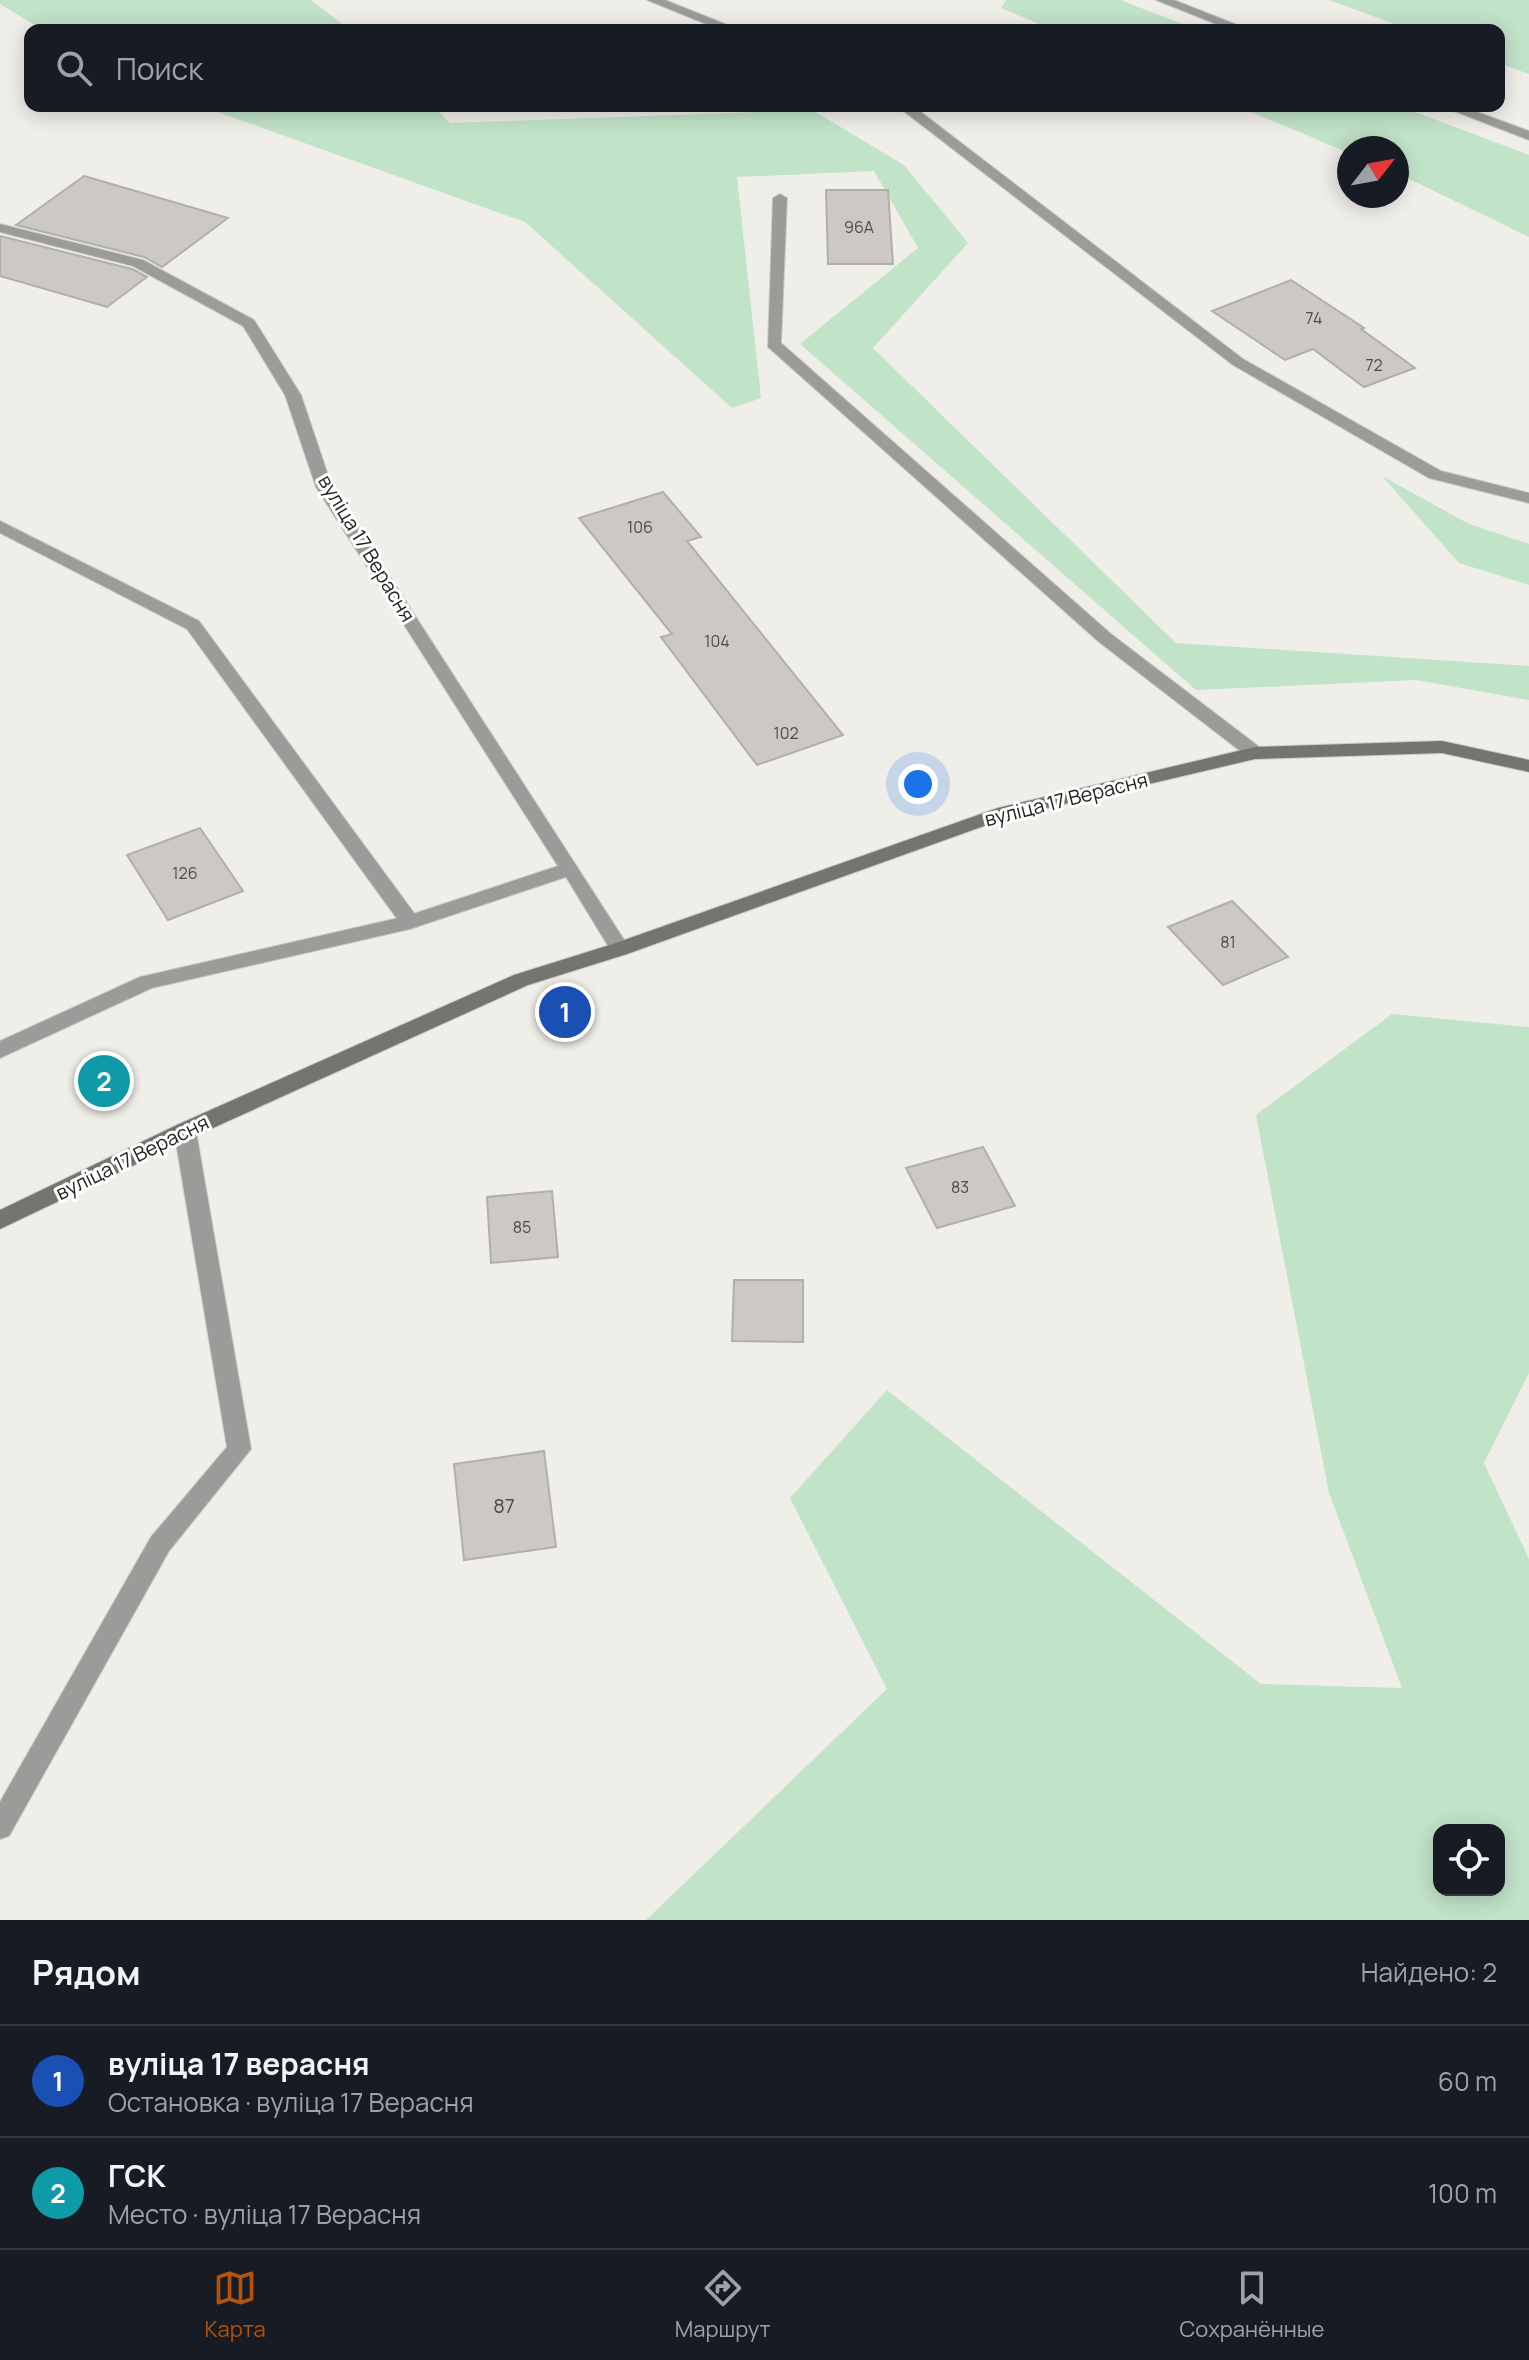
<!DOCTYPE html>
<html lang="ru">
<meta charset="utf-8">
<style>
body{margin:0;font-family:Manrope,sans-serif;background:#242831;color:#f1f3f6}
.controls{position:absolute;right:24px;bottom:24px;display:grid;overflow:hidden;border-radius:16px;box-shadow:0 4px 20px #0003}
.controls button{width:72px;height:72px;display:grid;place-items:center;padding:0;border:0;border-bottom:2px solid #363941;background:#171b24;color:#f1f3f6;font:40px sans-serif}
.compass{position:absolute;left:1337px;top:136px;width:72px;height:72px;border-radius:50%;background:#171b24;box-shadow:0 4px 20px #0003;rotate:59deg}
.you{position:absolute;left:918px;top:784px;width:28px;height:28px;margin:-20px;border:6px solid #fff;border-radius:50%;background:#1a73e8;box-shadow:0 0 0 12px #1a73e833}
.badge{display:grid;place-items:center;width:52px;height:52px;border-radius:50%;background:#b45309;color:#fff;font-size:26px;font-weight:700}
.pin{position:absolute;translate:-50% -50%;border:4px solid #fff;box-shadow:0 2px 8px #0006}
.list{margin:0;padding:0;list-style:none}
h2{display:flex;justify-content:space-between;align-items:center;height:104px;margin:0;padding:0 32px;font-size:34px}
h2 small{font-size:26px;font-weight:400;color:#9ea1a6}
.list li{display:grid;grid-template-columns:52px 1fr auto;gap:24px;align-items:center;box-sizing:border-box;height:112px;padding:0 32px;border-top:2px solid #363941}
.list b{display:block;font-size:30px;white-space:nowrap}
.list p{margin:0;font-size:26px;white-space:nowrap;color:#9ea1a6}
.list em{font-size:26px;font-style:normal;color:#9ea1a6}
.icon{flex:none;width:44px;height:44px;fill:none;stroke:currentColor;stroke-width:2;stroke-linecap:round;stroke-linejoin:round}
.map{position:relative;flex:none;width:1529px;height:1920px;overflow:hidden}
.search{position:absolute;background:#171b24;box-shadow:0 4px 20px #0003;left:24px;right:24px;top:24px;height:88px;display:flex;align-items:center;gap:20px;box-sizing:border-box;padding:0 28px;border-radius:16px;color:#9ea1a6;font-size:30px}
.sheet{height:328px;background:#171b24}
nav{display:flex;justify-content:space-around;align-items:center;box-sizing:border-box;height:112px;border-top:2px solid #363941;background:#171b24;font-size:22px;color:#9ea1a6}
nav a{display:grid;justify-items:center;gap:4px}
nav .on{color:#b45309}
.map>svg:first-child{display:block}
.green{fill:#c1e3c8;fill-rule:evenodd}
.building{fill:#ccc9c4;stroke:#b1afa9;stroke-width:2}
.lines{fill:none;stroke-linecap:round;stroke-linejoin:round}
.lane-casing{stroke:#cbc9c4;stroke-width:2}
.street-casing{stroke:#cbc9c4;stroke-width:2}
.secondary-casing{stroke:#cbc9c4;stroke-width:2}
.lane{fill:#9b9c99;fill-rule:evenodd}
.street{fill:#9b9c99;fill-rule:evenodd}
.secondary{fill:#737571;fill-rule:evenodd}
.labels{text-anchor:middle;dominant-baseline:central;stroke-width:6;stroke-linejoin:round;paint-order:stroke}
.number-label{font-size:16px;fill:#4d4c49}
.street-label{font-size:20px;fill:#232220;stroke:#fff}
.near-number-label{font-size:20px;fill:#4d4c49}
</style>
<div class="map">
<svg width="1529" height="1920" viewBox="0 0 1529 1920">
<rect width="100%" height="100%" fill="#f0eee8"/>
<path class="green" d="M0,0h311l39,30h-307l-43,-26z
M1006,0h114l79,30h-145l-53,-22z
M1329,0h200v74l-30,-11v-33h-88z
M201,106h232l17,17 362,-13 92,55 64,78 -95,105 303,295 353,23v34l-113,-20 -220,10 -396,-346 118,-96 -44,-77 -137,6 24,221 -29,10 -207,-186z
M1237,106h162l130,49v82l-132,-64v-25h-48v5z
M1382,476l87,48 60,20v41l-70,-22z
M1392,1014l137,13v346l-45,90 45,96v361h-883l241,-231 -97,-191 97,-108 374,294 141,4 -73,-195 -73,-378zM1439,1830h60v60h-60z"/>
<path class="building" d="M84,176l144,42 -66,49 -18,-10 -128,-32z
M826,190h62l5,74h-65z
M0,236l132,33 15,8 -40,30 -107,-31z
M1291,280l73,48 -3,1 54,39 -51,19 -51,-38 -28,11 -73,-49z
M663,492l38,45 -14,4 156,194 -86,30 -96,-128 11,-3 -93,-116z
M200,828l43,63 -75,29 -41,-65z
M1232,901l56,56 -65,28 -55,-58z
M983,1147l32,59 -78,22 -31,-60z
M552,1191l6,66 -67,6 -4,-66z
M734,1280h69v62l-71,-1z
M544,1451l12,96 -92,13 -10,-96z"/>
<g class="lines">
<defs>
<path id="lane" d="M1156,0h18l76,30h-19z
M1441,106h20l68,25v9z
M780,194l7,4 -6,145 330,291 151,115 2,4 -2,4h-14l-149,-115 -331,-295 5,-149z
M0,521l199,100 218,296 3,5 -3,5h-14l-216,-298 -187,-96z
M185,1123l8,2 3,6 55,318 -82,102 -160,285 -9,3v-37l151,-265 76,-90 -53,-316 3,-6z"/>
<path id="street" d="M647,0h18l75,30h-19z
M897,106h16l330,253 198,112 88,22v10l-100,-25 -196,-113z
M0,224l143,36 111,60 47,75 31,92 298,462 -3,5h-14l-47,-77 -156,52 -258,59 -152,70v-17l140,-64 267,-61 151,-50 -242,-379 -31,-92 -42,-69 -110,-60 -133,-34z"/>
<path id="secondary" d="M1442,741l87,19v12l-87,-19 -187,6 -246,58 -382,137 -99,31 -335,152 -193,92v-19l177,-85 337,-150 99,-31 385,-136 257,-61z"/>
</defs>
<use href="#lane" class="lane-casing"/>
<use href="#street" class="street-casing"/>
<use href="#secondary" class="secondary-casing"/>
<use href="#lane" class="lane"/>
<use href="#street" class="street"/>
<use href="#secondary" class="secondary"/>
</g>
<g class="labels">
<g class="number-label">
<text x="859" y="227">96А</text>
<text x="1314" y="318">74</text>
<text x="1374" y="365">72</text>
<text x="640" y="527">106</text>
<text x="717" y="641">104</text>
<text x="786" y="733">102</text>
<text x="185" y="873">126</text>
<text x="1228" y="942">81</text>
<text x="960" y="1187">83</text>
<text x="522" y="1227">85</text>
</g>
<g class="street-label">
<text transform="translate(367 548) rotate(59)">вуліца 17 Верасня</text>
<text transform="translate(1066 799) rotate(-14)">вуліца 17 Верасня</text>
<text transform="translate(132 1157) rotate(-26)">вуліца 17 Верасня</text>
</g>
<g class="near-number-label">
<text x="504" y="1505">87</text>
</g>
</g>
</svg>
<div class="controls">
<button><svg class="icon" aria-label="locate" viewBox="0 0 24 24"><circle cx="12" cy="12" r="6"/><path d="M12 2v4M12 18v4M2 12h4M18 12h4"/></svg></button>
</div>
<svg class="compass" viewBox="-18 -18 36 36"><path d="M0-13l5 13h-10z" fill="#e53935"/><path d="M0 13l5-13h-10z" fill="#9ea1a6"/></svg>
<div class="you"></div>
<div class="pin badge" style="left:565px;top:1012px;background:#1a4fb4">1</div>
<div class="pin badge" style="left:104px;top:1081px;background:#0f9aa8">2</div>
<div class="search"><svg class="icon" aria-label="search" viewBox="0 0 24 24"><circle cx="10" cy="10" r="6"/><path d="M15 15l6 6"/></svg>Поиск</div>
</div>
<section class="sheet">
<h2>Рядом<small>Найдено: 2</small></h2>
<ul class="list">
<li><span class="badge" style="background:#1a4fb4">1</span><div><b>вуліца 17 верасня</b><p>Остановка · вуліца 17 Верасня</p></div><em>60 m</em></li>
<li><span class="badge" style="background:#0f9aa8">2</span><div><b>ГСК</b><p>Место · вуліца 17 Верасня</p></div><em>100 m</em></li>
</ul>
</section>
<nav>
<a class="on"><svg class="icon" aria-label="map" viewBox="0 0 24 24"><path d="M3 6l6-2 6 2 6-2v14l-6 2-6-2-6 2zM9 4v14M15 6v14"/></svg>Карта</a>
<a><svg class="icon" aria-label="directions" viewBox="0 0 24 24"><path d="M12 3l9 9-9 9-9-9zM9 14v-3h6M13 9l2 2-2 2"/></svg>Маршрут</a>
<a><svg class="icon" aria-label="saved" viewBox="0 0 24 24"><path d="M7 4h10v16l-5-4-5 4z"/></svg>Сохранённые</a>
</nav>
